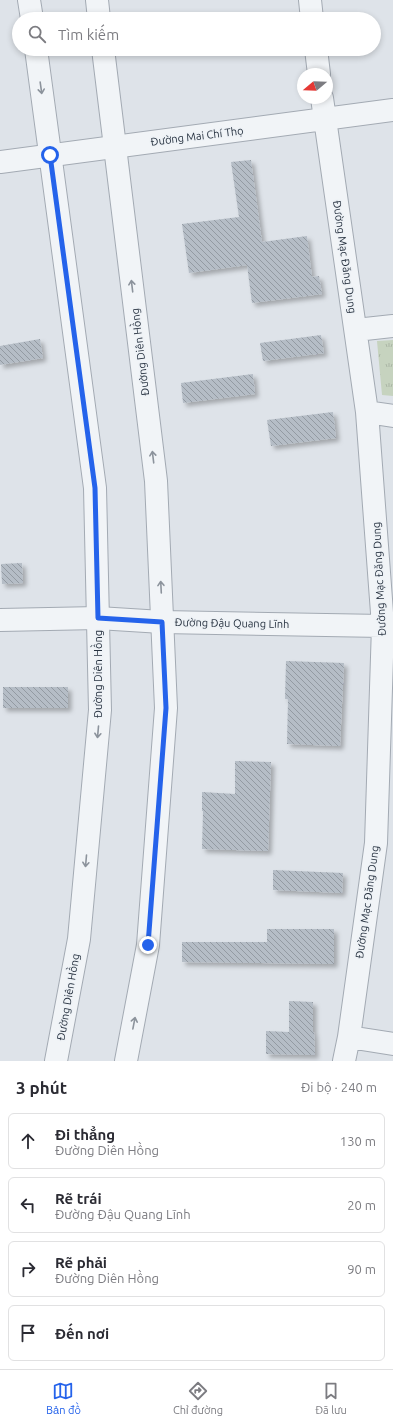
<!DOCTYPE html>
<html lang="vi">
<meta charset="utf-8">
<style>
body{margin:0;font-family:Ubuntu,sans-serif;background:#f2f2f3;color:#2b2b33}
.compass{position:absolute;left:297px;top:68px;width:36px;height:36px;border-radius:50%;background:#fff;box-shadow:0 2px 6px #0003;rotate:251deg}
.stop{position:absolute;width:12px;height:12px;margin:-9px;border:3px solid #2563eb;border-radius:50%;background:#fff}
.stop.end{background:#2563eb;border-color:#fff;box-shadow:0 1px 4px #0008}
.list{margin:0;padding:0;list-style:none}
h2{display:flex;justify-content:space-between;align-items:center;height:52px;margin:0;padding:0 16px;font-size:17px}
h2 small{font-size:13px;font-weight:400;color:#7c7c81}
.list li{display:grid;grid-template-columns:26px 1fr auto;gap:12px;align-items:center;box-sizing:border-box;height:56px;margin:0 8px 8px;padding:0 8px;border:1px solid #e1e1e2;border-radius:6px}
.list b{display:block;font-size:15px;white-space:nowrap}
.list p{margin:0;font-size:13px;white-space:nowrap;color:#7c7c81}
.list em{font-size:13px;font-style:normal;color:#7c7c81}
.icon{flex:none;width:22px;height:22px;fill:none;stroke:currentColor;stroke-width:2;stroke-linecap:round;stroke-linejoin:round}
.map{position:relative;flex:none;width:393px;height:1061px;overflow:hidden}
.search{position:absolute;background:#fff;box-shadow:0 2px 6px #0003;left:12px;right:12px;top:12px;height:44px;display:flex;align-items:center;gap:10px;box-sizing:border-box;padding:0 14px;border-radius:22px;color:#7c7c81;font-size:15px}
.sheet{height:308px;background:#fff}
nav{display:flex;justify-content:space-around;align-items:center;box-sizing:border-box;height:56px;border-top:1px solid #e1e1e2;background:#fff;font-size:11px;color:#7c7c81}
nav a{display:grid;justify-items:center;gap:2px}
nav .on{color:#2563eb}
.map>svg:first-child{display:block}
.park{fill:url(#park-tufts)}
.building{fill:url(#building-back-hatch);filter:url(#shadow)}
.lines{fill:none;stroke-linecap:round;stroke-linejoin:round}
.minor-casing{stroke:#a3aab3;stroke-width:24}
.tertiary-casing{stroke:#a3aab3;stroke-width:24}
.minor{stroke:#f1f4f7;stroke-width:22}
.tertiary{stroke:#f1f4f7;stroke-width:22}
.oneway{stroke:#8c939c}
.route{stroke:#2563eb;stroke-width:5}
.labels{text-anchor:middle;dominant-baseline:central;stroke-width:3;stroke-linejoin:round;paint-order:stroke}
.street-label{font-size:11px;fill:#273240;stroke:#eef2f6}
</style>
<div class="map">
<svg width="393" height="1061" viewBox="0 0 393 1061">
<defs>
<pattern id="park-tufts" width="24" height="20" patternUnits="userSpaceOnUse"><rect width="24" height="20" fill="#c6d3bf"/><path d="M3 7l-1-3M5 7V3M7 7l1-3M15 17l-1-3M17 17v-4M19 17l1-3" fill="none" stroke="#aab6a5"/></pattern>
<pattern id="building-back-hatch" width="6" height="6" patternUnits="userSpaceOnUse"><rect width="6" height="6" fill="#b5bdc6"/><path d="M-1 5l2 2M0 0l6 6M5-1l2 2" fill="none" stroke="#939aa2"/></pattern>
<filter id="shadow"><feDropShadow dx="3.5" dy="3.5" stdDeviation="2" flood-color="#0004"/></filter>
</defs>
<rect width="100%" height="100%" fill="#dee3e9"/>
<path class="park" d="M393,340v56l-11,-1 -5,-54z"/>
<path class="building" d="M251,160l11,82 45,-6 5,41 7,-1 3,18 -70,9 -5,-38 -58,8 -7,-49 57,-7 -8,-55z
M321,335l3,18 -61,8 -3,-18z
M40,339l3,19 -43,7v-19z
M253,374l2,20 -72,9 -2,-20z
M333,412l3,26 -65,8 -4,-26z
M22,563l1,20 -21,1 -1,-20z
M286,661l58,2 -4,83 -53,-2 1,-45h-3z
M3,687h65v21h-65z
M235,761l36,1 -3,89 -66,-2 1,-38h-1v-19l33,2z
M273,870l70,3 -1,20 -69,-3z
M267,929h67v35l-152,-2v-20h85z
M289,1001l24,1v30h1l1,23 -49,-1v-23l23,1z"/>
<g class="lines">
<defs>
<path id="minor" d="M310,0l2,19
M316,49l3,25
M322,98l45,314 16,214 -7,217 -27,194 -5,24
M0,162l393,-52
M356,330l37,-4
M367,412l26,4
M0,620l98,-2 64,4 221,4 10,2
M349,1037l44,7"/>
<path id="tertiary" d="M29,0l3,19
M97,0l2,19
M36,49l59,439 5,222 -21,229 -23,122
M103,49l53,432 10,227 -18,237 -22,116"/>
</defs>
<use href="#minor" class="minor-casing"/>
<use href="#tertiary" class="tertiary-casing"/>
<use href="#minor" class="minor"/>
<use href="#tertiary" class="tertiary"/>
</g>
<defs><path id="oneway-shaft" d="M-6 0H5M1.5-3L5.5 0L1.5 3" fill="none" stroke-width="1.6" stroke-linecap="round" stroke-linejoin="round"/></defs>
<g class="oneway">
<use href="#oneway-shaft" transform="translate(41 88) rotate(82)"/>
<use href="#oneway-shaft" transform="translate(132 286) rotate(-97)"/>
<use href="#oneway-shaft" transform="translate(153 457) rotate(-97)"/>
<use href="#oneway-shaft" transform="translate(161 587) rotate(-93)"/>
<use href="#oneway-shaft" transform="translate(98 732) rotate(95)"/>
<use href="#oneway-shaft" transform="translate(86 861) rotate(95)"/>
<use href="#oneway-shaft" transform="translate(134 1023) rotate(-79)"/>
</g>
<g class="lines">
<path class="route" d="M50,155l45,333 3,130 64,4 4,86 -18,237"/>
</g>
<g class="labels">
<g class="street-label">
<text transform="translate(197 136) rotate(-7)">Đường Mai Chí Thọ</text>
<text transform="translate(345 257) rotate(82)">Đường Mạc Đăng Dung</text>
<text transform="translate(140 352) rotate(-97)">Đường Diên Hồng</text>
<text transform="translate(379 579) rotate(-93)">Đường Mạc Đăng Dung</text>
<text transform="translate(232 623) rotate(1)">Đường Đậu Quang Lĩnh</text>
<text transform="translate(98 674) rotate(-90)">Đường Diên Hồng</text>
<text transform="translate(367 902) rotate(-82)">Đường Mạc Đăng Dung</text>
<text transform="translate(68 997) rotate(-80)">Đường Diên Hồng</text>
</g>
</g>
</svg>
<svg class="compass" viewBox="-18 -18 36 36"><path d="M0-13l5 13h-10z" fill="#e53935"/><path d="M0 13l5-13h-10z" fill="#7c7c81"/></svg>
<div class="stop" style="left:50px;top:155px"></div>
<div class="stop end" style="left:148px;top:945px"></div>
<div class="search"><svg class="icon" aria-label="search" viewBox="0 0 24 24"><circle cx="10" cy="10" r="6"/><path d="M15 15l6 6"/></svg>Tìm kiếm</div>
</div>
<section class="sheet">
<h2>3 phút<small>Đi bộ · 240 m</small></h2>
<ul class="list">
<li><svg class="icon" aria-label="ahead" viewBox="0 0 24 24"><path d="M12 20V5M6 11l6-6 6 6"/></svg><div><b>Đi thẳng</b><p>Đường Diên Hồng</p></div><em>130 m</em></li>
<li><svg class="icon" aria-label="left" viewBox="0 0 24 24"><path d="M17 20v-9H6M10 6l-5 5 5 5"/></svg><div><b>Rẽ trái</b><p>Đường Đậu Quang Lĩnh</p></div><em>20 m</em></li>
<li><svg class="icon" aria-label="right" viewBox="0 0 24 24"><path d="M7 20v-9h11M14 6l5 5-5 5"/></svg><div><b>Rẽ phải</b><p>Đường Diên Hồng</p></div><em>90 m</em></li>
<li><svg class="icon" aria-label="arrive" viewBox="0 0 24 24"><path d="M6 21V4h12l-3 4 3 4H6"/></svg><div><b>Đến nơi</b></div></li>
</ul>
</section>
<nav>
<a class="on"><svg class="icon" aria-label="map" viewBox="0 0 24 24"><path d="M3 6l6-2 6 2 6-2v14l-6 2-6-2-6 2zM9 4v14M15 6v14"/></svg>Bản đồ</a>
<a><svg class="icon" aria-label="directions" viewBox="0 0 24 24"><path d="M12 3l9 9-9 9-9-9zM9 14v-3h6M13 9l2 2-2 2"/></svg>Chỉ đường</a>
<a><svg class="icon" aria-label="saved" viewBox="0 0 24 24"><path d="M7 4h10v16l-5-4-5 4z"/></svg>Đã lưu</a>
</nav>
